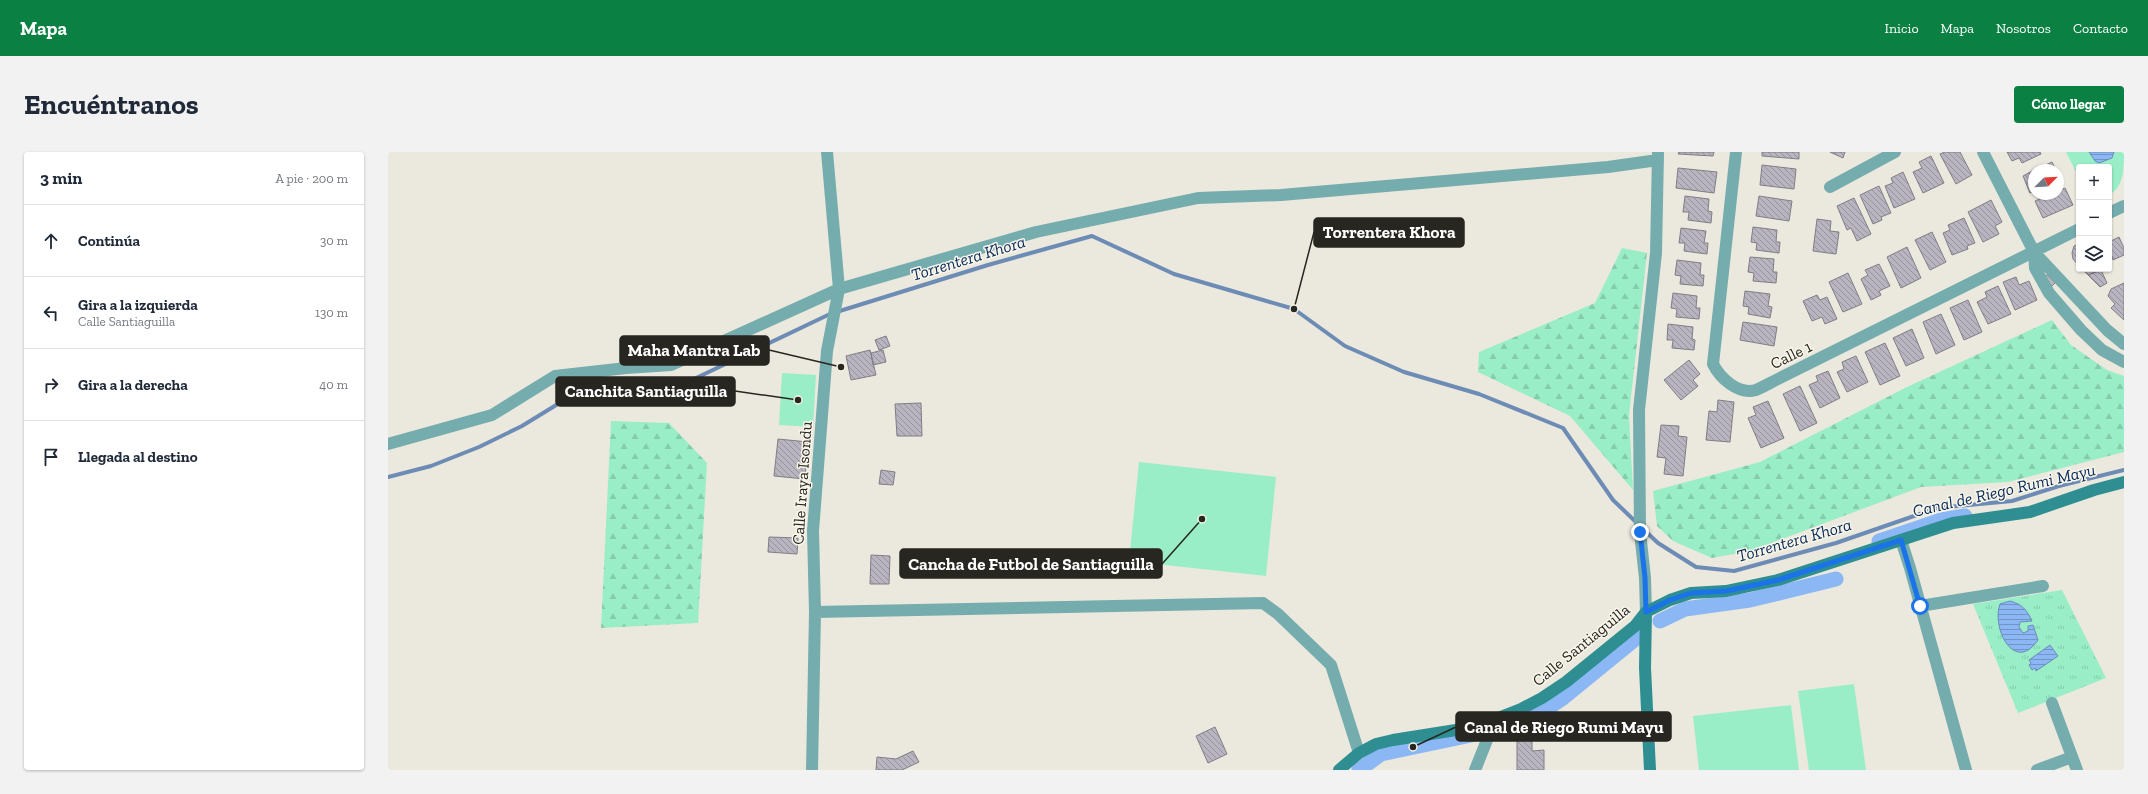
<!DOCTYPE html>
<html lang="es">
<meta charset="utf-8">
<style>
body{margin:0;font-family:"Zilla Slab",serif;background:#f2f2f3;color:#1f2937}
.controls{position:absolute;right:12px;top:12px;display:grid;overflow:hidden;border-radius:4px;box-shadow:0 1px 3px #0004}
.controls button{width:36px;height:36px;display:grid;place-items:center;padding:0;border:0;border-bottom:1px solid #e0e1e3;background:#fff;color:#1f2937;font:20px sans-serif}
.compass{position:absolute;left:1640px;top:12px;width:36px;height:36px;border-radius:50%;background:#fff;box-shadow:0 1px 3px #0004;rotate:66deg}
.stop{position:absolute;width:12px;height:12px;margin:-9px;border:3px solid #1a73e8;border-radius:50%;background:#fff}
.stop.end{background:#1a73e8;border-color:#fff;box-shadow:0 1px 4px #0008}
.list{margin:0;padding:0;list-style:none}
h2{display:flex;justify-content:space-between;align-items:center;height:52px;margin:0;padding:0 16px;font-size:17px}
h2 small{font-size:13px;font-weight:400;color:#747a83}
.list li{display:grid;grid-template-columns:26px 1fr auto;gap:12px;align-items:center;box-sizing:border-box;height:72px;padding:0 16px;border-top:1px solid #e0e1e3}
.list b{display:block;font-size:15px;white-space:nowrap}
.list p{margin:0;font-size:13px;white-space:nowrap;color:#747a83}
.list em{font-size:13px;font-style:normal;color:#747a83}
.icon{flex:none;width:22px;height:22px;fill:none;stroke:currentColor;stroke-width:2;stroke-linecap:round;stroke-linejoin:round}
.map{position:relative;flex:none;width:1736px;height:618px;overflow:hidden;border-radius:4px}
header{display:flex;align-items:center;gap:24px;box-sizing:border-box;height:56px;padding:0 20px;background:#0b8043;color:#fff}
header strong{font-size:19px}
nav{display:flex;gap:22px;margin-inline-start:auto;font-size:14px}
.intro{display:flex;align-items:center;justify-content:space-between;box-sizing:border-box;height:96px;padding:0 24px}
h1{margin:0;font-size:28px}
.button{padding:10px 18px;border-radius:4px;background:#0b8043;color:#fff;font-size:14px;font-weight:700}
main{display:flex;gap:24px;padding:0 24px}
aside{flex:1;background:#fff;border-radius:4px;box-shadow:0 1px 3px #0004}
.map>svg:first-child{display:block}
.grass{fill:url(#grass-tufts)}
.forest{fill:url(#forest-firs)}
.park{fill:#99eec8}
.water{fill:url(#water-rules);stroke:#6d8cb5}
.lines{fill:none;stroke-linecap:round;stroke-linejoin:round}
.stream{stroke:#6d8cb5;stroke-width:4}
.canal{stroke:#8bb7f5;stroke-width:15}
.building{fill:url(#building-back-hatch);stroke:#807d87}
.street{stroke:#75acae;stroke-width:12}
.secondary{stroke:#2e8e91;stroke-width:12}
.route{stroke:#1a73e8;stroke-width:5}
.labels{text-anchor:middle;dominant-baseline:central;stroke-width:3;stroke-linejoin:round;paint-order:stroke}
.street-label{font-size:16px;fill:#272621;stroke:#f8f5ea}
.water-label{font-size:17px;font-style:italic;fill:#062959;stroke:#f8f5ea}
.leader{fill:none;stroke:#272621;stroke-width:1.5}
.callout-dot{fill:#272621;stroke:#f8f5ea;stroke-width:1.5}
.callout{fill:#272621;stroke:#272621;stroke-width:1.5}
.callout-label{font-size:17px;text-anchor:middle;font-weight:bold;fill:#fff}
</style>
<header>
<strong>Mapa</strong>
<nav><a>Inicio</a><a>Mapa</a><a>Nosotros</a><a>Contacto</a></nav>
</header>
<div class="intro"><h1>Encuéntranos</h1><a class="button">Cómo llegar</a></div>
<main>
<aside>
<h2>3 min<small>A pie · 200 m</small></h2>
<ul class="list">
<li><svg class="icon" aria-label="ahead" viewBox="0 0 24 24"><path d="M12 20V5M6 11l6-6 6 6"/></svg><div><b>Continúa</b></div><em>30 m</em></li>
<li><svg class="icon" aria-label="left" viewBox="0 0 24 24"><path d="M17 20v-9H6M10 6l-5 5 5 5"/></svg><div><b>Gira a la izquierda</b><p>Calle Santiaguilla</p></div><em>130 m</em></li>
<li><svg class="icon" aria-label="right" viewBox="0 0 24 24"><path d="M7 20v-9h11M14 6l5 5-5 5"/></svg><div><b>Gira a la derecha</b></div><em>40 m</em></li>
<li><svg class="icon" aria-label="arrive" viewBox="0 0 24 24"><path d="M6 21V4h12l-3 4 3 4H6"/></svg><div><b>Llegada al destino</b></div></li>
</ul>
</aside>
<div class="map">
<svg width="1736" height="618" viewBox="0 0 1736 618">
<defs>
<pattern id="grass-tufts" width="24" height="20" patternUnits="userSpaceOnUse"><rect width="24" height="20" fill="#99eec8"/><path d="M3 7l-1-3M5 7V3M7 7l1-3M15 17l-1-3M17 17v-4M19 17l1-3" fill="none" stroke="#84ccac"/></pattern>
<pattern id="forest-firs" width="22" height="20" patternUnits="userSpaceOnUse"><rect width="22" height="20" fill="#99eec8"/><path d="M5 1l3.5 6h-7zM16 11l3.5 6h-7z" fill="#84ccac"/></pattern>
<pattern id="water-rules" width="6" height="5" patternUnits="userSpaceOnUse"><rect width="6" height="5" fill="#8bb7f5"/><path d="M0 2.5h6" fill="none" stroke="#7295c6"/></pattern>
<pattern id="building-back-hatch" width="6" height="6" patternUnits="userSpaceOnUse"><rect width="6" height="6" fill="#b8b5c0"/><path d="M-1 5l2 2M0 0l6 6M5-1l2 2" fill="none" stroke="#96939c"/></pattern>
</defs>
<rect width="100%" height="100%" fill="#ebe8dd"/>
<path class="grass" d="M1674,438l44,88 -88,35 -45,-109z"/>
<path class="forest" d="M1234,96l25,5 -18,162 4,75 -63,-74 -92,-44 1,-20 116,-49z
M1664,168l19,25 36,25 17,6v76l-116,30 -87,5 -171,64 -38,7 -39,-17 -16,-15 -4,-35 107,-29 147,-75z
M223,269l58,2 38,40 -9,160 -97,5z"/>
<path class="park" d="M1678,0h58c0,17 0,35 -15,43v-28h-30v11z
M394,221l34,2 -3,52 -34,-2z
M751,310l137,15 -10,99 -137,-15z
M1466,532l12,86h-57l-11,-79z
M1403,553l8,65h-100l-6,-54z"/>
<path class="water" d="M1701,0h25l-2,6 -13,5 -4,-2z
M1622,449c12,3 17,9 22,20l-12,1 -1,5 4,6 5,-2v-5l5,-1 5,15c-23,34 -47,-11 -38,-36z
M1662,493l8,11 -22,15 -1,-3 -3,2 -3,-5 2,-2 -2,-3z"/>
<g class="lines">
<path class="stream" d="M0,325l43,-11 48,-19 43,-21 44,-27 103,-8 161,-77 158,-49 104,-29 82,38 120,35 51,37 59,26 75,22 84,34 50,72 24,23
M1254,376l16,15 38,24 38,4 102,-28 101,-35 75,-7 47,-15 65,-16"/>
<path class="canal" d="M1491,389l62,-21 24,-4
M1272,469l25,-12 65,-9 86,-21
M1116,579l35,-17 24,-16 76,-62
M971,618l22,-16 95,-20"/>
</g>
<path class="building" d="M1291,0h35l-1,4 -35,-2z
M1374,0h37v7l-37,-3z
M1442,0h15l-2,6z
M1557,0h15l12,23 -16,9 -16,-30z
M1619,0h33l1,2 -19,9 -3,-5 -7,3z
M1543,4l13,27 -21,10 -10,-21 9,-4 -3,-6z
M1664,10l4,8h-21z
M1374,13l34,4 -2,20 -34,-4z
M1290,16l39,4 -3,21 -38,-5z
M1646,18v21l-4,2 -7,-17z
M1515,20l12,27 -21,9 -9,-22 8,-3 -2,-5z
M1491,34l12,27 -10,4 1,3 -9,4 -13,-29z
M1677,36l8,17 -30,13 -8,-17 16,-7h7v-3z
M1297,44l24,3 -1,12 4,1 -1,11 -23,-3 1,-8h-6z
M1371,44l33,5 -3,20 -33,-5z
M1466,46l17,36 -14,7 -6,-13 -4,2 -10,-24z
M1603,48l11,22 -7,4 4,8 -16,8 -15,-30z
M1576,66l11,25 -8,3 1,3 -16,6 -9,-22 7,-3 -2,-5z
M1429,67l14,2 -1,10 9,1 -3,22 -23,-3z
M1365,75l24,3 -1,12h4l-1,11 -23,-3 1,-7 -6,-1z
M1293,76l25,3 -2,12h4l-1,11 -23,-3 1,-8h-6z
M1544,80l14,30 -16,8 -15,-30z
M1731,85l5,11v7l-11,5 -1,-3 -3,1v-16z
M1691,92v22l-6,-7 -1,-6 2,-7z
M1519,95l14,31 -20,10 -14,-31z
M1362,105l24,2 -1,13h4l-1,11 -23,-2 1,-8 -6,-1z
M1289,108l24,3 -1,12h4l-1,11 -23,-2 1,-8 -6,-1z
M1491,112l11,22 -11,5 2,4 -10,5 -10,-21 7,-4 -3,-5z
M1694,117h18l1,1 -13,5z
M1713,118l6,13 -7,4 -12,-12z
M1460,121l14,31 -19,8 -14,-30z
M1660,122l8,8 -5,5 -8,-8z
M1628,125l3,8 10,-4 8,19 -22,10 -12,-28z
M1736,131v37l-13,-12 4,-4 -7,-8 3,-7z
M1610,134l13,28 -23,10 -11,-22 10,-5 -2,-5z
M1357,139l25,3 -2,12 4,1 -2,11 -22,-4 1,-7 -6,-1z
M1285,141l24,3 -1,12h4l-1,11 -23,-2 1,-8 -6,-1z
M1429,143l3,5 7,-3 10,22 -12,5 -3,-7 -10,4 -9,-20z
M1580,148l14,32 -18,8 -14,-32z
M1553,162l14,31 -19,9 -13,-32z
M1355,170l34,5 -3,19 -34,-6z
M1280,172l25,3 -1,12 3,1 -1,10 -22,-2 1,-8h-6z
M1524,177l12,29 -18,8 -13,-28z
M498,184l4,10 -11,4 -4,-10z
M1497,191l15,33 -20,9 -15,-33z
M482,198l6,25 -25,5 -5,-24z
M495,198l3,12 -13,3 -2,-12z
M1468,204l12,26 -21,10 -10,-20 7,-3 -2,-7z
M1301,208l11,14 -7,6 5,6 -17,14 -17,-20z
M1440,219l12,27 -20,10 -11,-23 9,-4 -2,-5z
M1412,234l17,37 -17,8 -17,-37z
M1330,248l16,2 -4,40 -24,-2 3,-29 8,1z
M1380,249l16,37 -23,10 -13,-30 8,-3 -3,-8z
M533,251l1,33h-25l-2,-32z
M1273,273l18,1 -1,10 9,1 -4,39 -19,-2 2,-16 -9,-1z
M390,287l30,3 -3,37 -31,-3z
M493,318l14,2 -2,13 -14,-1z
M381,385l29,1 -1,16 -29,-2z
M483,403l19,1 -1,28h-19z
M827,575l12,27 -19,9 -12,-27z
M1144,579v20l12,-1v20h-27v-38z
M525,599l6,11 -17,8h-26l1,-13 19,2z"/>
<g class="lines">
<path class="street" d="M1348,0l-23,212c7,14 25,31 43,26 7,-3 14,-7 20,-10l303,-151
M1595,0l51,100 73,78 17,14
M1442,35l65,-35
M1721,61l15,-7
M1646,100l1,16 14,25 32,37 21,20 22,12
M0,292l104,-29 63,-39 71,-8 45,-3 168,-76 197,-57 162,-34 83,-3 327,-28 50,-7
M1513,388l9,28 56,202
M1532,454l123,-20
M427,460l448,-9 15,11 53,51 28,88
M1258,460l-1,-34 -5,-46 -1,-122 17,-157 2,-100
M1664,551l25,67
M424,618l3,-158 -2,-81 14,-180 12,-62 -12,-137
M1087,618l20,-50
M1649,618l35,-13"/>
<path class="secondary" d="M1258,460l-1,56 5,102
M951,618l20,-17 17,-9 17,-4 82,-13 46,-18 21,-11 24,-16 69,-56 11,-14 24,-12 21,-7 35,-2 52,-11 175,-57 77,-11 64,-22 30,-8"/>
</g>
<g class="lines">
<path class="route" d="M1252,380l5,46 1,34 24,-12 21,-7 35,-2 52,-11 123,-40 19,66"/>
</g>
<g class="labels">
<g class="street-label">
<text transform="translate(1403 203) rotate(-26)">Calle 1</text>
<text transform="translate(414 331) rotate(-86)">Calle Iraya Isondu</text>
<text transform="translate(1193 493) rotate(-39)">Calle Santiaguilla</text>
</g>
<g class="water-label">
<text transform="translate(580 106) rotate(-17)">Torrentera Khora</text>
<text transform="translate(1616 338) rotate(-13)">Canal de Riego Rumi Mayu</text>
<text transform="translate(1406 388) rotate(-16)">Torrentera Khora</text>
</g>
</g>
<path class="leader" d="M906 157L926 80M453 215L381 198M410 248L347 239M814 367L774 412M1025 595L1068 575"/>
<g class="callout-dot">
<circle cx="906" cy="157" r="4"/>
<circle cx="453" cy="215" r="4"/>
<circle cx="410" cy="248" r="4"/>
<circle cx="814" cy="367" r="4"/>
<circle cx="1025" cy="595" r="4"/>
</g>
<g class="callout">
<rect x="926" y="66" width="150" height="29" rx="4"/>
<rect x="232" y="184" width="149" height="29" rx="4"/>
<rect x="168" y="225" width="179" height="29" rx="4"/>
<rect x="512" y="397" width="262" height="29" rx="4"/>
<rect x="1068" y="560" width="215" height="29" rx="4"/>
</g>
<g class="callout-label">
<text x="1001" y="86">Torrentera Khora</text>
<text x="306" y="204">Maha Mantra Lab</text>
<text x="258" y="245">Canchita Santiaguilla</text>
<text x="643" y="418">Cancha de Futbol de Santiaguilla</text>
<text x="1176" y="581">Canal de Riego Rumi Mayu</text>
</g>
</svg>
<div class="controls">
<button>+</button>
<button>−</button>
<button><svg class="icon" aria-label="layers" viewBox="0 0 24 24"><path d="M12 4l9 5-9 5-9-5zM3 14l9 5 9-5"/></svg></button>
</div>
<svg class="compass" viewBox="-18 -18 36 36"><path d="M0-13l5 13h-10z" fill="#e53935"/><path d="M0 13l5-13h-10z" fill="#747a83"/></svg>
<div class="stop" style="left:1532px;top:454px"></div>
<div class="stop end" style="left:1252px;top:380px"></div>
</div>
</main>
